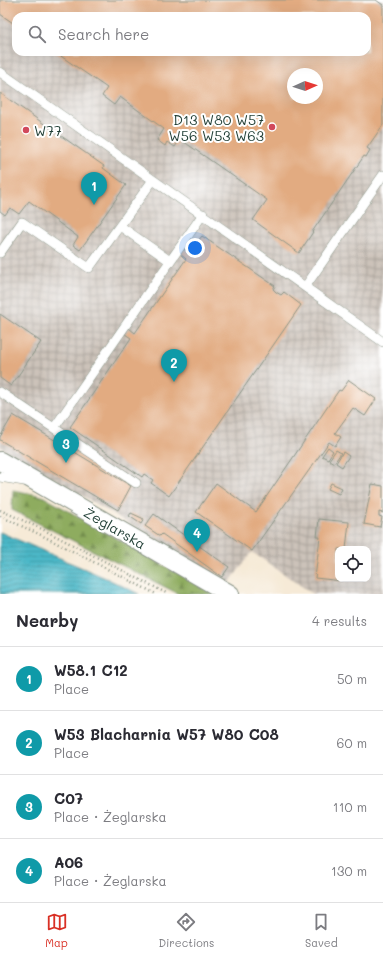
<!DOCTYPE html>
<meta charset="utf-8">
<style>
body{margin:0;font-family:Mali,sans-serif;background:#f2f2f3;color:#2b2b33}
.controls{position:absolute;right:12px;bottom:12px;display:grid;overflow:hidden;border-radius:8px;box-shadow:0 4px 16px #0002}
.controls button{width:36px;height:36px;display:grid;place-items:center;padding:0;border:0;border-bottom:1px solid #e1e1e2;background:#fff;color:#2b2b33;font:20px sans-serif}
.compass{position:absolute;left:287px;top:68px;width:36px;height:36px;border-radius:50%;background:#fff;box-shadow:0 4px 16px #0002;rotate:87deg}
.you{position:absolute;left:195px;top:248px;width:14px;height:14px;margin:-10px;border:3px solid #fff;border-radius:50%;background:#1a73e8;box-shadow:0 0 0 6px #1a73e833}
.badge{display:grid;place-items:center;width:26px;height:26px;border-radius:50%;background:#d93025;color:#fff;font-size:13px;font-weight:700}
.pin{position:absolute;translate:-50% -33px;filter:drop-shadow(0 1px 2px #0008)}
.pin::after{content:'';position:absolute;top:21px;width:14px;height:12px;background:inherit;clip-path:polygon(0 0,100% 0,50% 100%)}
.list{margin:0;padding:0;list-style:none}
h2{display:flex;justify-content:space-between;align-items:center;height:52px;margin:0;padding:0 16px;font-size:17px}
h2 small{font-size:13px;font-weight:400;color:#7c7c81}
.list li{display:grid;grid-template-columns:26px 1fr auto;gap:12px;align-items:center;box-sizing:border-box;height:64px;padding:0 16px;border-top:1px solid #e1e1e2}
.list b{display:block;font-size:15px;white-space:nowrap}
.list p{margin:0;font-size:13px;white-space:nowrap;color:#7c7c81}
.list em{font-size:13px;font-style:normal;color:#7c7c81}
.icon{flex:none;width:22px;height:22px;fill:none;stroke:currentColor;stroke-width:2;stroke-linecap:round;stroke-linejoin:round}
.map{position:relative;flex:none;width:383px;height:594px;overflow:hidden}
.search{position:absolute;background:#fff;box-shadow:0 4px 16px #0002;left:12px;right:12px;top:12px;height:44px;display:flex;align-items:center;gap:10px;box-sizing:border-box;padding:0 14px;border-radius:12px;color:#7c7c81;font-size:15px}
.sheet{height:308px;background:#fff}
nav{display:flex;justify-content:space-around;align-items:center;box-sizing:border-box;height:56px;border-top:1px solid #e1e1e2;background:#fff;font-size:11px;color:#7c7c81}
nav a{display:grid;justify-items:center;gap:2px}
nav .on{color:#d93025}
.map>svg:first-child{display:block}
.industrial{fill:url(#industrial-grid);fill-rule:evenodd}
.forest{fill:url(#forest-firs);stroke:#567449}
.water{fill:url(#water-rules);stroke:#367a7e}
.building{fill:#e2ab81;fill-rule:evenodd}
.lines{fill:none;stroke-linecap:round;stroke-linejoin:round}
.lane-casing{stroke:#8a9486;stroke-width:10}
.street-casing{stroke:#8a9486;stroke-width:20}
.path{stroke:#8a9486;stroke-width:2.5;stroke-dasharray:1 3;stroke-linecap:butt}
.lane{stroke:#fff;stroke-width:9}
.street{stroke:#fff;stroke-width:18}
.poi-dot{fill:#d1495b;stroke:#fff;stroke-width:1.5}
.labels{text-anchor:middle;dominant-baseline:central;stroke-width:4;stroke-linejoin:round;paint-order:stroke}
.poi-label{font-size:14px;fill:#1f3d34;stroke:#fff;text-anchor:end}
.street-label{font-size:14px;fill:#1f3d34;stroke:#fff}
</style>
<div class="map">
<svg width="383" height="594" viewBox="0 0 383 594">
<defs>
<pattern id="industrial-grid" width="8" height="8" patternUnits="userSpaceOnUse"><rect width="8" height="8" fill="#ccc2b9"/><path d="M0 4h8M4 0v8" fill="none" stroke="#a59f97"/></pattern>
<pattern id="forest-firs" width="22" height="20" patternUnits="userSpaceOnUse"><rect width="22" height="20" fill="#8eac5e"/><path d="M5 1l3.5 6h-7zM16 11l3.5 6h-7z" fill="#738d4e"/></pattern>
<pattern id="water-rules" width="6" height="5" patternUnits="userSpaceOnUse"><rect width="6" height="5" fill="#4cb8c8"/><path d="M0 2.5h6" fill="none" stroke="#3f97a3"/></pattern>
</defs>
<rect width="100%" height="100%" fill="#fff"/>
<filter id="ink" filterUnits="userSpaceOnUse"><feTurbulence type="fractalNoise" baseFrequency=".025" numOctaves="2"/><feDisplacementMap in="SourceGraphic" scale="8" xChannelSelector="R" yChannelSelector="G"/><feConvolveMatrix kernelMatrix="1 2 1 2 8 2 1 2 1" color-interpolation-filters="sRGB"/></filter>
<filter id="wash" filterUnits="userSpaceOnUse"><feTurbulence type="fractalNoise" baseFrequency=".012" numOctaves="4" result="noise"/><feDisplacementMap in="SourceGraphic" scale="16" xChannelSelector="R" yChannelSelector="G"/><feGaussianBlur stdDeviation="0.9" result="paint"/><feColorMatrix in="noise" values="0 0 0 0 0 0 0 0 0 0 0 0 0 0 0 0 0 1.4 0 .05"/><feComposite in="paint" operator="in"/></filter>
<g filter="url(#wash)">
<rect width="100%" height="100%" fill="#f6ead7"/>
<path class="industrial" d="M0,0h383v594h-70l-61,-42 -23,31 -229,-136zM16,16h351v36h-351zM293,74h24v24h-24zM338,549h30v30h-30z"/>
<path class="forest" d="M13,490l29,6 172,98h-35l-167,-84z"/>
<path class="water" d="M0,532l108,47 31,15h-139z"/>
<g id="blocks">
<path class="building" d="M0,0h376l7,5v120l-16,23 3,2 -4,7 -2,-1 -52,76h1l-14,21 -46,-33 14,-20 -87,-61 -5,8 -8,-5 -2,4 -8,-6 7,-11 -44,-32 -6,8 -12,-9 5,-8 -52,-36h312v-36h-351v9l-16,-11zM293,74h24v24h-24z
M0,93l104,73 -1,2 23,17 -46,65 -7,-5 5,-8 -49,-36 -10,13 -9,-6 -5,7 -5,-4z
M202,236l73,50 -2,3 3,3 5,3 3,-3 17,13 -132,191 -18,-13 2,-3 -9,-6 -2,3 -72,-50 61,-89 -6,-4 4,-6 6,5 51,-74 -6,-5 4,-5 6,4 2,-2 -7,-5 4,-5 6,4z
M0,314l41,28 -30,44 -11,-8z
M349,380l27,19 -11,17 -12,-8 -18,25 6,4 -6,9 -6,-4 -77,109 -56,-39 20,-29 40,29 83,-122 2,1z
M13,415l118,71 -13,24 -118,-70v-3z
M328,447l5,4 -5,8 -6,-3z
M336,450l5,3 -7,10 -5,-3z
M343,452l6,4 -7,11 -6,-4z
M331,483l11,5 -3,6 -11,-5z
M372,484l11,2v27l-4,-1v4l3,1 -2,10 -16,-3z
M131,513l13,6 -3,5 -12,-8z
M154,514l75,53 -7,10 -60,-43 -2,2 -15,-10z
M319,519l30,3 -3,27h-8v30h5l-1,2 -27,-3 5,-41h-3z"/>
</g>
</g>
<g filter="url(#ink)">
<use href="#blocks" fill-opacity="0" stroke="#8a9486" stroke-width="1"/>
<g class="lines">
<defs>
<path id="lane" d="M0,72l383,270
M120,226l50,35
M0,253l22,-31 67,46 64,-88
M305,287l78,-112
M0,392l136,91
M54,428l149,-214
M0,477l24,4"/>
<path id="street" d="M0,461l230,133"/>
</defs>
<use href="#lane" class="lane-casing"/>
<use href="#street" class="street-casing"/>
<path class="path" d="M0,510l42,19 126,65
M0,516l41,19 115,59"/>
<use href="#lane" class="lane"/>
<use href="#street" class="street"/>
</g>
</g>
<g class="poi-dot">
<circle cx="272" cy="127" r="4"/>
<circle cx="26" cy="130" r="4"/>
</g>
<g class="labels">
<g class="poi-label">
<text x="264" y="119">D13 W80 W57<tspan x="264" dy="16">W56 W53 W63</tspan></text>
<text x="34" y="130" text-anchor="start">W77</text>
</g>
<g class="street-label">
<text transform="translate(115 528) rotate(30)">Żeglarska</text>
</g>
</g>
</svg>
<div class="controls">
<button><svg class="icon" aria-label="locate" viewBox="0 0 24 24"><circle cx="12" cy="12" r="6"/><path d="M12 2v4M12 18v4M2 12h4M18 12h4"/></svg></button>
</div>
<svg class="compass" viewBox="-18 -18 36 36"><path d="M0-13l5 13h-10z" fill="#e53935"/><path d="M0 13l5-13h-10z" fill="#7c7c81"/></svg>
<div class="you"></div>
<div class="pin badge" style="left:94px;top:205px;background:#0f9aa8">1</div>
<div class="pin badge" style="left:174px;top:382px;background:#0f9aa8">2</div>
<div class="pin badge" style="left:66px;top:463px;background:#0f9aa8">3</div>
<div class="pin badge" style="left:197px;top:552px;background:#0f9aa8">4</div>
<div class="search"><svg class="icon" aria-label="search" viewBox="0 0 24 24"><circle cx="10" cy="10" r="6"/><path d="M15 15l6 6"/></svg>Search here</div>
</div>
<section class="sheet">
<h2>Nearby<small>4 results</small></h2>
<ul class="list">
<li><span class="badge" style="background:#0f9aa8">1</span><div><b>W58.1 C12</b><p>Place</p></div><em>50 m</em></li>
<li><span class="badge" style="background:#0f9aa8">2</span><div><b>W53 Blacharnia W57 W80 C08</b><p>Place</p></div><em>60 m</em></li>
<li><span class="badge" style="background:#0f9aa8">3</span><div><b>C07</b><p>Place · Żeglarska</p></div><em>110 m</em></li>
<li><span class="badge" style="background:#0f9aa8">4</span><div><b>A06</b><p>Place · Żeglarska</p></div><em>130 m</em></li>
</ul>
</section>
<nav>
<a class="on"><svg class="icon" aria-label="map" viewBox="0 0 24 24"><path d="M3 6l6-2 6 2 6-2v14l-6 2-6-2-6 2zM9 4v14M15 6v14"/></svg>Map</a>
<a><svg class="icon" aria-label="directions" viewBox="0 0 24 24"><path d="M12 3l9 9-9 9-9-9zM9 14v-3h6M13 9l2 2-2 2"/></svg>Directions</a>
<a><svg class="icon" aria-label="saved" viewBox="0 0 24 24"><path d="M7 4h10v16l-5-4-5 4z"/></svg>Saved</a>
</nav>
